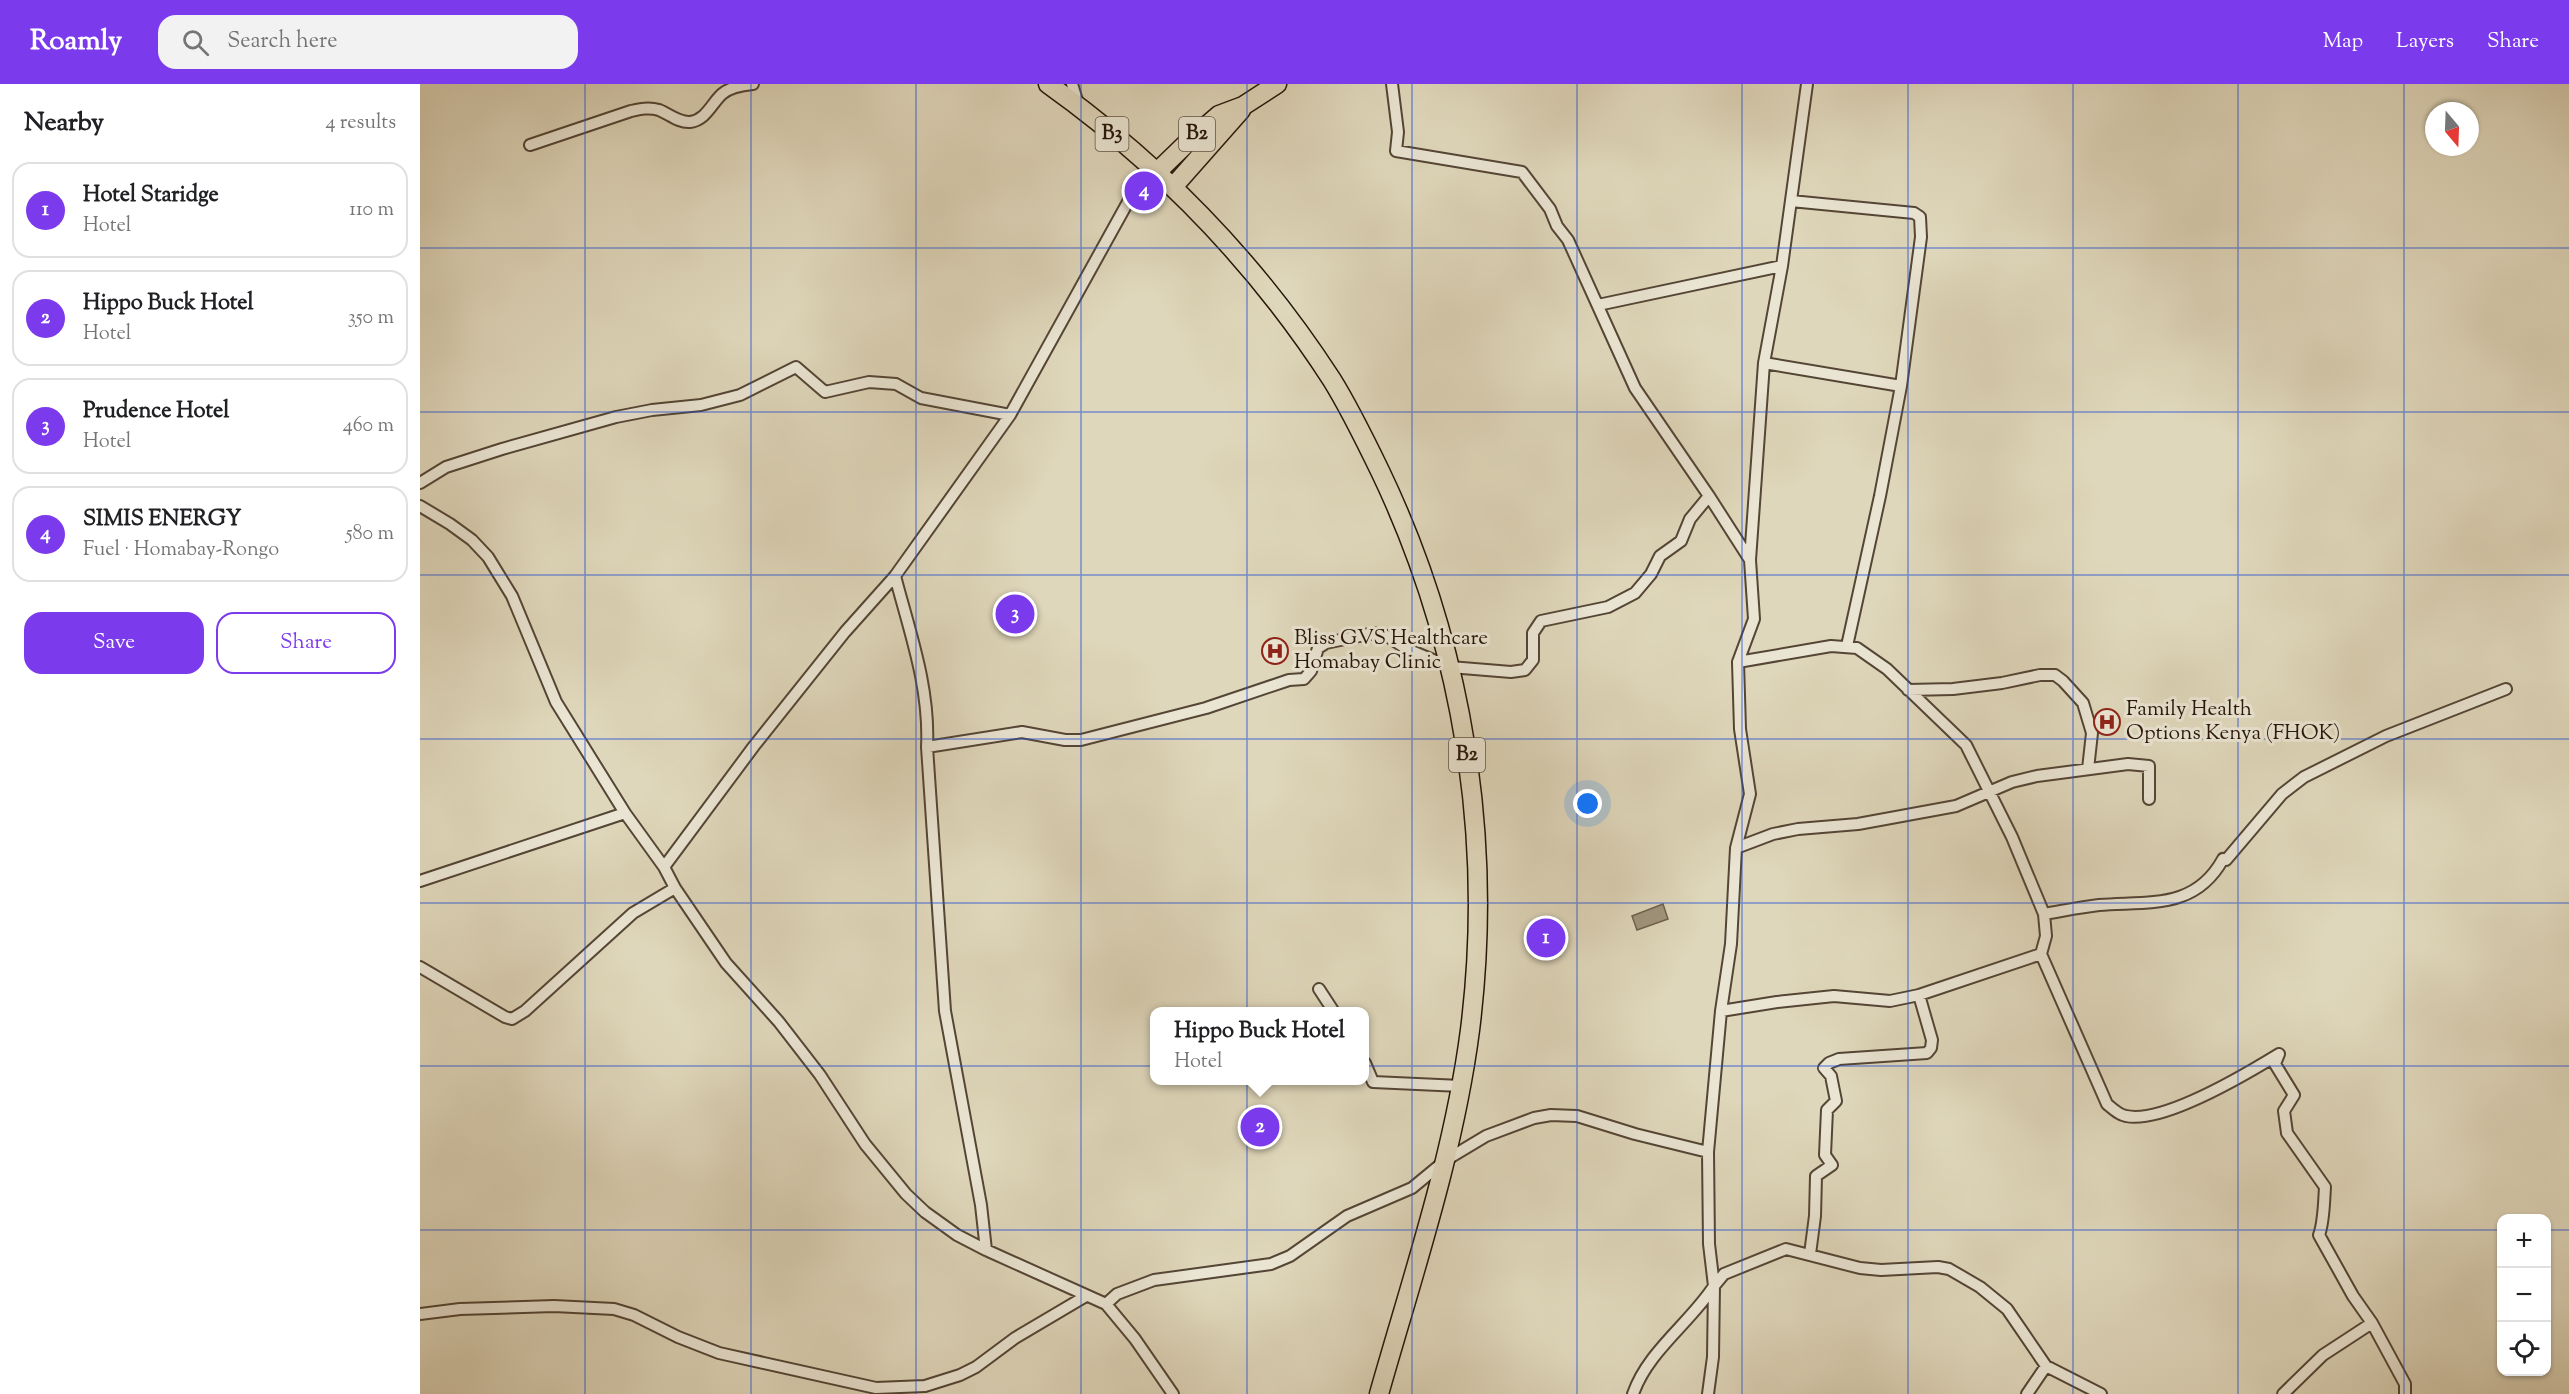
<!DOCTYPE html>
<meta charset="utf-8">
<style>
body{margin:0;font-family:"Sorts Mill Goudy",serif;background:#f2f2f2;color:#202124}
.controls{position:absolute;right:18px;bottom:18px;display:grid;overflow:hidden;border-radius:12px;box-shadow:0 2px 4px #0004}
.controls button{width:54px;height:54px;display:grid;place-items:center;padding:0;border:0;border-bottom:2px solid #e0e0e0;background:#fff;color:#202124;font:30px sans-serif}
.compass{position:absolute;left:2005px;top:18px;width:54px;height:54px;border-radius:50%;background:#fff;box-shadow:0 2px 4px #0004;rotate:161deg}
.you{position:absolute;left:1168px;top:720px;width:21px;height:21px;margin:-15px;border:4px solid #fff;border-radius:50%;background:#1a73e8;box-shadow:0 0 0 9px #1a73e833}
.badge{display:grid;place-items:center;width:39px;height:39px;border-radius:50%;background:#7c3aed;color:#fff;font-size:20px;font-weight:700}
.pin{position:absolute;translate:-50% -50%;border:3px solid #fff;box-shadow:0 2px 6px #0006}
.popup{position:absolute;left:730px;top:923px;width:219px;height:78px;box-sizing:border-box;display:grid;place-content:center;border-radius:12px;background:#fff;filter:drop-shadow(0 2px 4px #0005);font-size:20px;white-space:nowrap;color:#757577}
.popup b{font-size:22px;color:#202124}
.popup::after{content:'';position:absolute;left:50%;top:100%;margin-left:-12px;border:12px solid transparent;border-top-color:#fff}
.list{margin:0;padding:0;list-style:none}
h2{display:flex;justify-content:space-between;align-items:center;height:78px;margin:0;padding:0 24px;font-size:26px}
h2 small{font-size:20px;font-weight:400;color:#757577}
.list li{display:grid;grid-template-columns:39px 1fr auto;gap:18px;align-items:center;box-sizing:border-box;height:96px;margin:0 12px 12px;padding:0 12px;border:2px solid #e0e0e0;border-radius:18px}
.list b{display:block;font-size:22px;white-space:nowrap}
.list p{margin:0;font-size:20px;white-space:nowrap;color:#757577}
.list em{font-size:20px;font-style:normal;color:#757577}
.actions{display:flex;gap:12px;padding:18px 24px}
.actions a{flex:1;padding:14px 0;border:2px solid #7c3aed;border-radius:18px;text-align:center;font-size:21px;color:#7c3aed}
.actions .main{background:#7c3aed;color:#fff}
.icon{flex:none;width:33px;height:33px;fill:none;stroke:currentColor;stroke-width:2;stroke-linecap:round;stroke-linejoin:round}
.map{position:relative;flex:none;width:2149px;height:1310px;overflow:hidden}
header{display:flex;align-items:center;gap:36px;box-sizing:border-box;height:84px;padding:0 30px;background:#7c3aed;color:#fff}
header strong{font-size:28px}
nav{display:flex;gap:33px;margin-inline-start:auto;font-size:21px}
.search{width:420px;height:54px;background:#f2f2f2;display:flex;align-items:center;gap:15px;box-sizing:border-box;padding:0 21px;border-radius:18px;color:#757577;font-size:22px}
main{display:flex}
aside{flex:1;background:#fff}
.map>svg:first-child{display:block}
.water{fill:#a0957e;stroke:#6f614f;stroke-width:1.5}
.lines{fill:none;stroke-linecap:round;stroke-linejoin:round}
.minor-casing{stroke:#544535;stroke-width:14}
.trunk-casing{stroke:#251408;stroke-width:21}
.minor{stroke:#eae5d3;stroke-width:10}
.trunk{stroke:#dfd7bb;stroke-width:18}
.grid{fill:none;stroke:#1d4ed8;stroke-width:1.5;stroke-opacity:0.55}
.labels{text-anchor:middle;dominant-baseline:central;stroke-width:6;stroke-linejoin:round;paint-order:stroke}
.shield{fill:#eae5d3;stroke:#605345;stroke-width:1.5}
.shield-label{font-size:20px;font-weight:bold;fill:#251408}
.poi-label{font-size:21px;fill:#251408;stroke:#eae5d3;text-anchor:start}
</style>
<header>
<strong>Roamly</strong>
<div class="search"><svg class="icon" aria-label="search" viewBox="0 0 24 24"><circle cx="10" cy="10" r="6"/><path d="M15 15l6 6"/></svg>Search here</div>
<nav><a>Map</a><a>Layers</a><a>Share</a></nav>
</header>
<main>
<aside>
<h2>Nearby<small>4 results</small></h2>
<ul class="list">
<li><span class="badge">1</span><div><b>Hotel Staridge</b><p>Hotel</p></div><em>110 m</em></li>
<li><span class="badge">2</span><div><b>Hippo Buck Hotel</b><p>Hotel</p></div><em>350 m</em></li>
<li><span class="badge">3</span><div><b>Prudence Hotel</b><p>Hotel</p></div><em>460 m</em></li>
<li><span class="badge">4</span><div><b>SIMIS ENERGY</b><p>Fuel · Homabay-Rongo</p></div><em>580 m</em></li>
</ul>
<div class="actions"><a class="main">Save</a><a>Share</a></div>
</aside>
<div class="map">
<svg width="2149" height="1310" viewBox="0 0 2149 1310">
<rect width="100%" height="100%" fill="#dfd7bb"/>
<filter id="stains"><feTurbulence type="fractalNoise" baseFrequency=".00333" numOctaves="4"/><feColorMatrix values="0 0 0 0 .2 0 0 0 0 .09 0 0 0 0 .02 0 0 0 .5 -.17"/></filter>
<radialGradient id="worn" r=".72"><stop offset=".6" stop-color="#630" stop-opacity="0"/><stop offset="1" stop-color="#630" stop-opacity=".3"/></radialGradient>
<path class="water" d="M1243,820l5,15 -31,11 -5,-14z"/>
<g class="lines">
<defs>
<path id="minor" d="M652,0l7,23
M972,0l6,48 -2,19 126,21 28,37 7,17 11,14 67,148 74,108
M110,61l101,-34c9,-2 18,-4 28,-1 10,4 20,13 31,12 16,-2 22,-19 32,-28 8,-7 20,-9 31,-10
M1371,117l123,12 6,4 1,20 -20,149 -21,110 -33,150
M1178,221l184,-39
M1344,279l137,23
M0,399l26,-16 56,-18 114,-32 36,-7 49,-5 39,-10 56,-28 29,25 44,-10 27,2 25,14 89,17
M0,422l30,18 22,16 16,17 24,39 44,106 69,111 39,54 11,21 51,75 53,59 41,53 45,69 41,50 19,18 32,23 29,15 120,54 29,35 38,55
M475,492c15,57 35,112 32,171l18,264 36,194 5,45
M1488,606l45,-1 49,-6 38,-8h15l8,6 20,22 9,30 -4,36
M507,663l95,-15 43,8h16l125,-32 83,-28 15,-1 7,-8 7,-23 8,-5 48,-10 13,3 20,13 43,18 61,5 14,-2 8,-10v-27l8,-12 67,-14 27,-14 16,-19 9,-18 21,-15 9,-22 19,-23 41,64
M1316,764l37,-14 25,-5 60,-5 98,-18 56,-24 25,-6 91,-12 21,2v33
M244,783l90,-121 91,-114 50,-56 115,-161 139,-251
M0,797l205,-68
M1624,830c18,-3 37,-7 55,-9 50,-4 96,5 124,-46l3,1 56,-66 22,-17 82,-41 120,-47
M1621,870l66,150c6,5 12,11 19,12 37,8 122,-43 153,-62
M0,883l85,50 7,2 13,-8 108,-98 42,-25
M899,905l15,23
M1301,927l56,-9 57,-6 56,5 29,-6 122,-41 5,-18 -2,-22 -32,-77 -46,-92 -79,-76 -30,-21 -26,-2 -93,16
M1859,970l-4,10 19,31 -10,16 3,22 38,54c-1,14 -1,35 -6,48l34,61 19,27 33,61v10
M945,979l8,19 88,4
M1390,1170l5,-38 1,-40 16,-11 -7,-10 2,-45 9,-9 -5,-25 -7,-8 5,-5 10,-4 88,-6 4,-5 1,-8 -13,-45
M686,1220l11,-10 37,-14 117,-16 19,-8 57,-40 65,-28 34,-28 40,-24 48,-18 17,-3 26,1 58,18 73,18
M0,1230l40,-5 94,-3 60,3 20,6 44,22 41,16 157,35 49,-2 35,-11 16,-8 39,-29 71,-42
M1213,1310c15,-43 57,-71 81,-108l-5,-42 -1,-92 13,-141 10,-67 5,-96 14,-54 -10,-65 -2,-67 16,-43 -4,-59 14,-197 18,-97 25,-182
M1288,1310l5,-37 1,-71 10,-12 62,-25 74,19 21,2 57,-3 11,2 31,18 27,22 39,57 55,28
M1607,1310l19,-28
M1863,1310l40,-39 49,-32"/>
<path id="trunk" d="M628,0c112,80 209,180 284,296 18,29 33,60 48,91 83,173 114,369 90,559 -16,124 -57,244 -91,364
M737,88l33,-32 29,-25 24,-9 34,-22
M753,103l68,-77"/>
</defs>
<use href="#minor" class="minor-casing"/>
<use href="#trunk" class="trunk-casing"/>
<use href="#minor" class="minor"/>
<use href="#trunk" class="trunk"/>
</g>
<path class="grid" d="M165,0v1310M331,0v1310M496,0v1310M661,0v1310M827,0v1310M992,0v1310M1157,0v1310M1322,0v1310M1488,0v1310M1653,0v1310M1818,0v1310M1984,0v1310M0,164h2149M0,328h2149M0,491h2149M0,655h2149M0,819h2149M0,982h2149M0,1146h2082M2126,1146h23"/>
<defs>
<symbol id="hospital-ring" viewBox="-11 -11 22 22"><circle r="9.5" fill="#eae5d3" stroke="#8f2418" stroke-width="1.5"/><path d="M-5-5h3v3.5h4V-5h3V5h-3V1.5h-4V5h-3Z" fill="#8f2418"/></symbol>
</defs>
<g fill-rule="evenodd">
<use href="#hospital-ring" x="840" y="552" width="30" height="30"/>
<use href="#hospital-ring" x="1672" y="623" width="30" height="30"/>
</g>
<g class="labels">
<g class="shield">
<rect x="675.5" y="33" width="33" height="34" rx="4.5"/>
<rect x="759" y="33" width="36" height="34" rx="4.5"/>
<rect x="1029" y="654" width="36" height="34" rx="4.5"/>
</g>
<g class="shield-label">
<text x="692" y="50">B3</text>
<text x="777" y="50">B2</text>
<text x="1047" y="671">B2</text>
</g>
<g class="poi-label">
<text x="874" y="555">Bliss GVS Healthcare<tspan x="874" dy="24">Homabay Clinic</tspan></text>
<text x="1706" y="626">Family Health<tspan x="1706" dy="24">Options Kenya (FHOK)</tspan></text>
</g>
</g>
<rect width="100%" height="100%" filter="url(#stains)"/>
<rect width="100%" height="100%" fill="url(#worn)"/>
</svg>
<div class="controls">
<button>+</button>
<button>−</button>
<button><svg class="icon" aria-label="locate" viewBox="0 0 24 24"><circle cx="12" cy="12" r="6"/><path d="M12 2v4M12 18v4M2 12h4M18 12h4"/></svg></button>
</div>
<svg class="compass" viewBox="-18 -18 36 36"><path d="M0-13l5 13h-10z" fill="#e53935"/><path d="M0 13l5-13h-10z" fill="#757577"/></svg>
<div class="you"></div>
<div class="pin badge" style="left:1126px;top:854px">1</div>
<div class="pin badge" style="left:840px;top:1043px">2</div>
<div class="popup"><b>Hippo Buck Hotel</b>Hotel</div>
<div class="pin badge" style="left:595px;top:530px">3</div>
<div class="pin badge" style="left:724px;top:107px">4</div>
</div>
</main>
